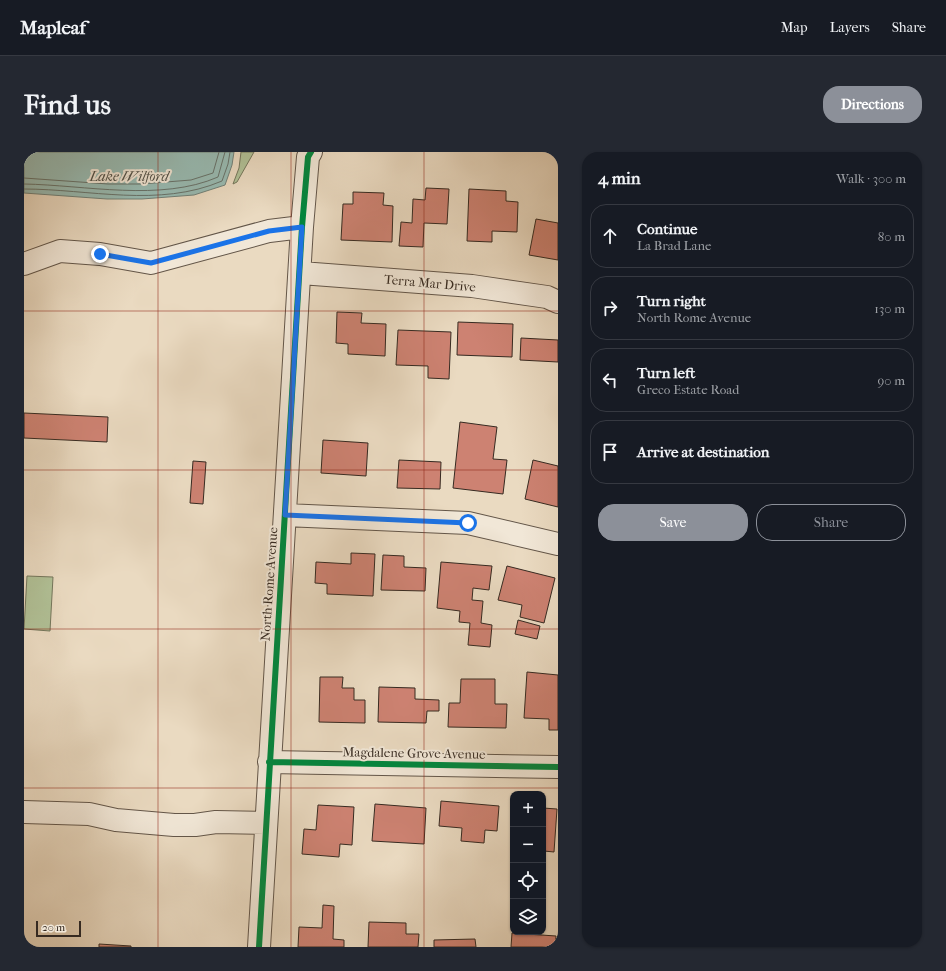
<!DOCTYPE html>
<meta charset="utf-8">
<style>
body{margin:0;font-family:"IM FELL French Canon",serif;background:#242831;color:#f1f3f6}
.controls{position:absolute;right:12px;bottom:12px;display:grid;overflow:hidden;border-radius:8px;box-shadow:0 1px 3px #0004}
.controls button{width:36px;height:36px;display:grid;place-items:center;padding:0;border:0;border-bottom:1px solid #363941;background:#171b24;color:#f1f3f6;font:20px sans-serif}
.scale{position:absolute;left:12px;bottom:10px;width:45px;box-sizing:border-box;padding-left:4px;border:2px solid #362a21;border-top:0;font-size:11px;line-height:14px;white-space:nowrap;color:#362a21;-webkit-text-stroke:3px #f1e7d7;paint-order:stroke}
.stop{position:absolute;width:12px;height:12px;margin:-9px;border:3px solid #1a73e8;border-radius:50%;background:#fff}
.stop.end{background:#1a73e8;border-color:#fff;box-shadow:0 1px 4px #0008}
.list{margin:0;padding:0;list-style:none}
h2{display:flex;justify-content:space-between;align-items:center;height:52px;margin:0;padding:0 16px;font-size:17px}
h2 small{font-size:13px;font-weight:400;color:#9ea1a6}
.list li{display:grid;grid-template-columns:26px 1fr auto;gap:12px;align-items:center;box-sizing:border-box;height:64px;margin:0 8px 8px;padding:0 8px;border:1px solid #363941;border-radius:16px}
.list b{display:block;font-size:15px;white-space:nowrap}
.list p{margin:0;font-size:13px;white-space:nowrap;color:#9ea1a6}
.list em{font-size:13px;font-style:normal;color:#9ea1a6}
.actions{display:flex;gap:8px;padding:12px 16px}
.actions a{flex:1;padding:9px 0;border:1px solid #8c9099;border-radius:16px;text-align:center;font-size:14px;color:#8c9099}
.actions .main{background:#8c9099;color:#fff}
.icon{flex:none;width:22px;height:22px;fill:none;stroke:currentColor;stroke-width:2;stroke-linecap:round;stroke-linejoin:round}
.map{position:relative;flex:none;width:534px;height:795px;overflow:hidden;border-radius:16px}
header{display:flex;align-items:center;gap:24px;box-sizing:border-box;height:56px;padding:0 20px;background:#171b24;border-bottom:1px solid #363941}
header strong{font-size:19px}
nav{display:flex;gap:22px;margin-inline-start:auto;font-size:14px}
.intro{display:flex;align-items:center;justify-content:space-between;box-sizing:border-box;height:96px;padding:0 24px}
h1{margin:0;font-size:28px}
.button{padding:10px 18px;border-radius:16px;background:#8c9099;color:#fff;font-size:14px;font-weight:700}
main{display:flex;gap:24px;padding:0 24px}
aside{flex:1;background:#171b24;border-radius:16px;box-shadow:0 1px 3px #0004}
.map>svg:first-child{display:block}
.green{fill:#b1c197;stroke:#74765c}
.water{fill:#98bbb3;stroke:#718179}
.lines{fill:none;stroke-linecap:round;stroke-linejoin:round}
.shore{stroke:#67726a;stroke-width:1}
.building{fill:#cd8272;stroke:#362a21}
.minor-casing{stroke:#635649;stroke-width:24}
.minor{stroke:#f1e7d7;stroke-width:22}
.cycleway-casing{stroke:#f1e7d7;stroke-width:8}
.cycleway{stroke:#00873e;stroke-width:6}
.route{stroke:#1a73e8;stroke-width:5}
.grid{fill:none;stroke:#8f2418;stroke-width:1;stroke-opacity:0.55}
.labels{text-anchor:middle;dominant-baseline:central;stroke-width:4;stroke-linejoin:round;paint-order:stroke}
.street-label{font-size:13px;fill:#362a21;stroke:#f1e7d7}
.water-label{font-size:14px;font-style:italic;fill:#4e4e46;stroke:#f1e7d7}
</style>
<header>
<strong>Mapleaf</strong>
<nav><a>Map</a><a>Layers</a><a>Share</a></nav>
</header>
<div class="intro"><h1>Find us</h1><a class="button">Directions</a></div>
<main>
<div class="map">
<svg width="534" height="795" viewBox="0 0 534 795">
<rect width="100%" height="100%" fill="#eadac1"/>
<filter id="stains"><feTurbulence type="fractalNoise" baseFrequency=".005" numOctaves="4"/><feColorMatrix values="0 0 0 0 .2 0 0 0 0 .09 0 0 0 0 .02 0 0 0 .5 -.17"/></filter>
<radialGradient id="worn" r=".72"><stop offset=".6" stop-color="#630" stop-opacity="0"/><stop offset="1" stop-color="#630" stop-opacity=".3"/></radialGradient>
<path class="green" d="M217,0h13l-17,30 -4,2 6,-16z
M3,424l26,1 -3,54 -26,-2z"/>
<path class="water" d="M0,0h210l-2,13 -7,20 -31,10 -52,4h-35l-83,-6z"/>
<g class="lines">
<path class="shore" d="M0,26l84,6h33l50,-4 22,-7 6,-21
M0,32c61,1 137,18 194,-7l7,-25
M0,37c65,0 135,19 198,-8l6,-17 2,-12"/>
</g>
<path class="building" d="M402,36l23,1 -2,35 -23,-1 -1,24 -24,-1 2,-24 11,1 1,-24 12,1z
M445,37l37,2v10l12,1 -1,30 -25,-1v11l-25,-1z
M329,40l31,1 -1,12 10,1 -1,36 -51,-2 2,-36h10z
M512,67l22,4v37l-29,-5z
M313,160l25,1 -1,10 25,1 -1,32 -37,-2v-10l-12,-1z
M434,170l55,2 -1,33 -55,-2z
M374,178l53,2 -2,47 -21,-1v-12l-32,-1z
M497,186l37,2v22l-38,-2z
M0,261l84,4 -1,25 -83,-4z
M436,270l37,5 -4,32 14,1 -4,34 -50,-6z
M299,288l45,3 -2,33 -45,-3z
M375,308l42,2 -1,27 -43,-1z
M509,308l25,6v41l-33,-8z
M169,309l13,1 -3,42 -13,-1z
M327,401l24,1 -2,42 -46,-2v-10l-12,-1 1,-21 35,2z
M359,403l21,1v11l22,1 -1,23 -44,-1z
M417,410l51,4 -3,24 -16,-2 -1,12 11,1 -2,22 11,2 -2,22 -22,-2 2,-22 -11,-1 1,-11 -23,-3z
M483,414l48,12 -11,45 -24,-6 2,-12 -24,-5z
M494,468l22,6 -3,13 -22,-5z
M503,520l31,3v55h-9v-11l-25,-1z
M296,525h23l-1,11h12v12h11v23l-46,-1z
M437,527h34v25h12l-1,24 -58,-1 1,-24h11z
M355,535l36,1v11l24,1v11h-12l-1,12 -48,-1z
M417,649l58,5 -2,25 -12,-1 -1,13 -23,-2 1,-13 -23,-2z
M351,652l51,4 -2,36 -52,-3z
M294,653l36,2 -2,38 -12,-1 -1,13 -37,-3 2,-25 12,1z
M519,656l14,1 -3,43 -10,-1 -1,11z
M299,753l11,1 -1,33 11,1v7h-46l1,-20 23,1z
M345,770l37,1v11h13l-1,13h-50z
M488,781l44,3 -1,11h-44z
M451,787l1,8h-42v-7z
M75,792l32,2v1h-32z"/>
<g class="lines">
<defs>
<path id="minor" d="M0,112l36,-13 40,3 51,9 118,-32 33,-4
M277,121l171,13 75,11 11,5
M261,363l183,8 90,21
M245,610l289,5
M0,660l65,2 27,6 58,5h21l21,-3 50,1
M235,795l43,-720 6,-70 3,-5"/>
</defs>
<use href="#minor" class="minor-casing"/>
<use href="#minor" class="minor"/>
<defs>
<path id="cycleway" d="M245,610l289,5
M235,795l43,-720 6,-70 3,-5"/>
</defs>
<use href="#cycleway" class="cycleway-casing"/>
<use href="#cycleway" class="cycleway"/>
</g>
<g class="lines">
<path class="route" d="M76,102l51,9 118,-32 33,-4 -17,288 183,8"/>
</g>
<path class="grid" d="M134,0v795M267,0v795M400,0v795M0,159h534M0,318h534M0,477h534M0,636h534"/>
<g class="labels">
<g class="street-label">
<text transform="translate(406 131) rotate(5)">Terra Mar Drive</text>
<text transform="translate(245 432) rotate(-86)">North Rome Avenue</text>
<text transform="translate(390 601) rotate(1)">Magdalene Grove Avenue</text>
</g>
<g class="water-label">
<text x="105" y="24">Lake Wilford</text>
</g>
</g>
<rect width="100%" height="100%" filter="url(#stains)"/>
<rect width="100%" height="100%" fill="url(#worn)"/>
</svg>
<div class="controls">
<button>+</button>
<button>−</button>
<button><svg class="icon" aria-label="locate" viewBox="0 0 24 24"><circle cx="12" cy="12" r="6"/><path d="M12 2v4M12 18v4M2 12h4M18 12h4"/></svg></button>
<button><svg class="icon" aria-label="layers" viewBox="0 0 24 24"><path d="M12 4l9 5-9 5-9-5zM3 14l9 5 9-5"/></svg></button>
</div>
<div class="scale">20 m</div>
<div class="stop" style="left:444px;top:371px"></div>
<div class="stop end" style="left:76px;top:102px"></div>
</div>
<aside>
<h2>4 min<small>Walk · 300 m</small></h2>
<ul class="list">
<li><svg class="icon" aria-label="ahead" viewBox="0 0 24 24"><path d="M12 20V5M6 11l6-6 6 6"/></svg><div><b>Continue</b><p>La Brad Lane</p></div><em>80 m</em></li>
<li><svg class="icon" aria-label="right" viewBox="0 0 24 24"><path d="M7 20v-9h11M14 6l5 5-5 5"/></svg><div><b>Turn right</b><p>North Rome Avenue</p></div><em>130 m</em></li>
<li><svg class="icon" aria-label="left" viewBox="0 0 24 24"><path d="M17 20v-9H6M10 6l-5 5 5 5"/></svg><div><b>Turn left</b><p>Greco Estate Road</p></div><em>90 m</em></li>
<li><svg class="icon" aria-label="arrive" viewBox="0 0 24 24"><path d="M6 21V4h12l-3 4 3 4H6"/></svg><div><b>Arrive at destination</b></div></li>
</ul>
<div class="actions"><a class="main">Save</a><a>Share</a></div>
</aside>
</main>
